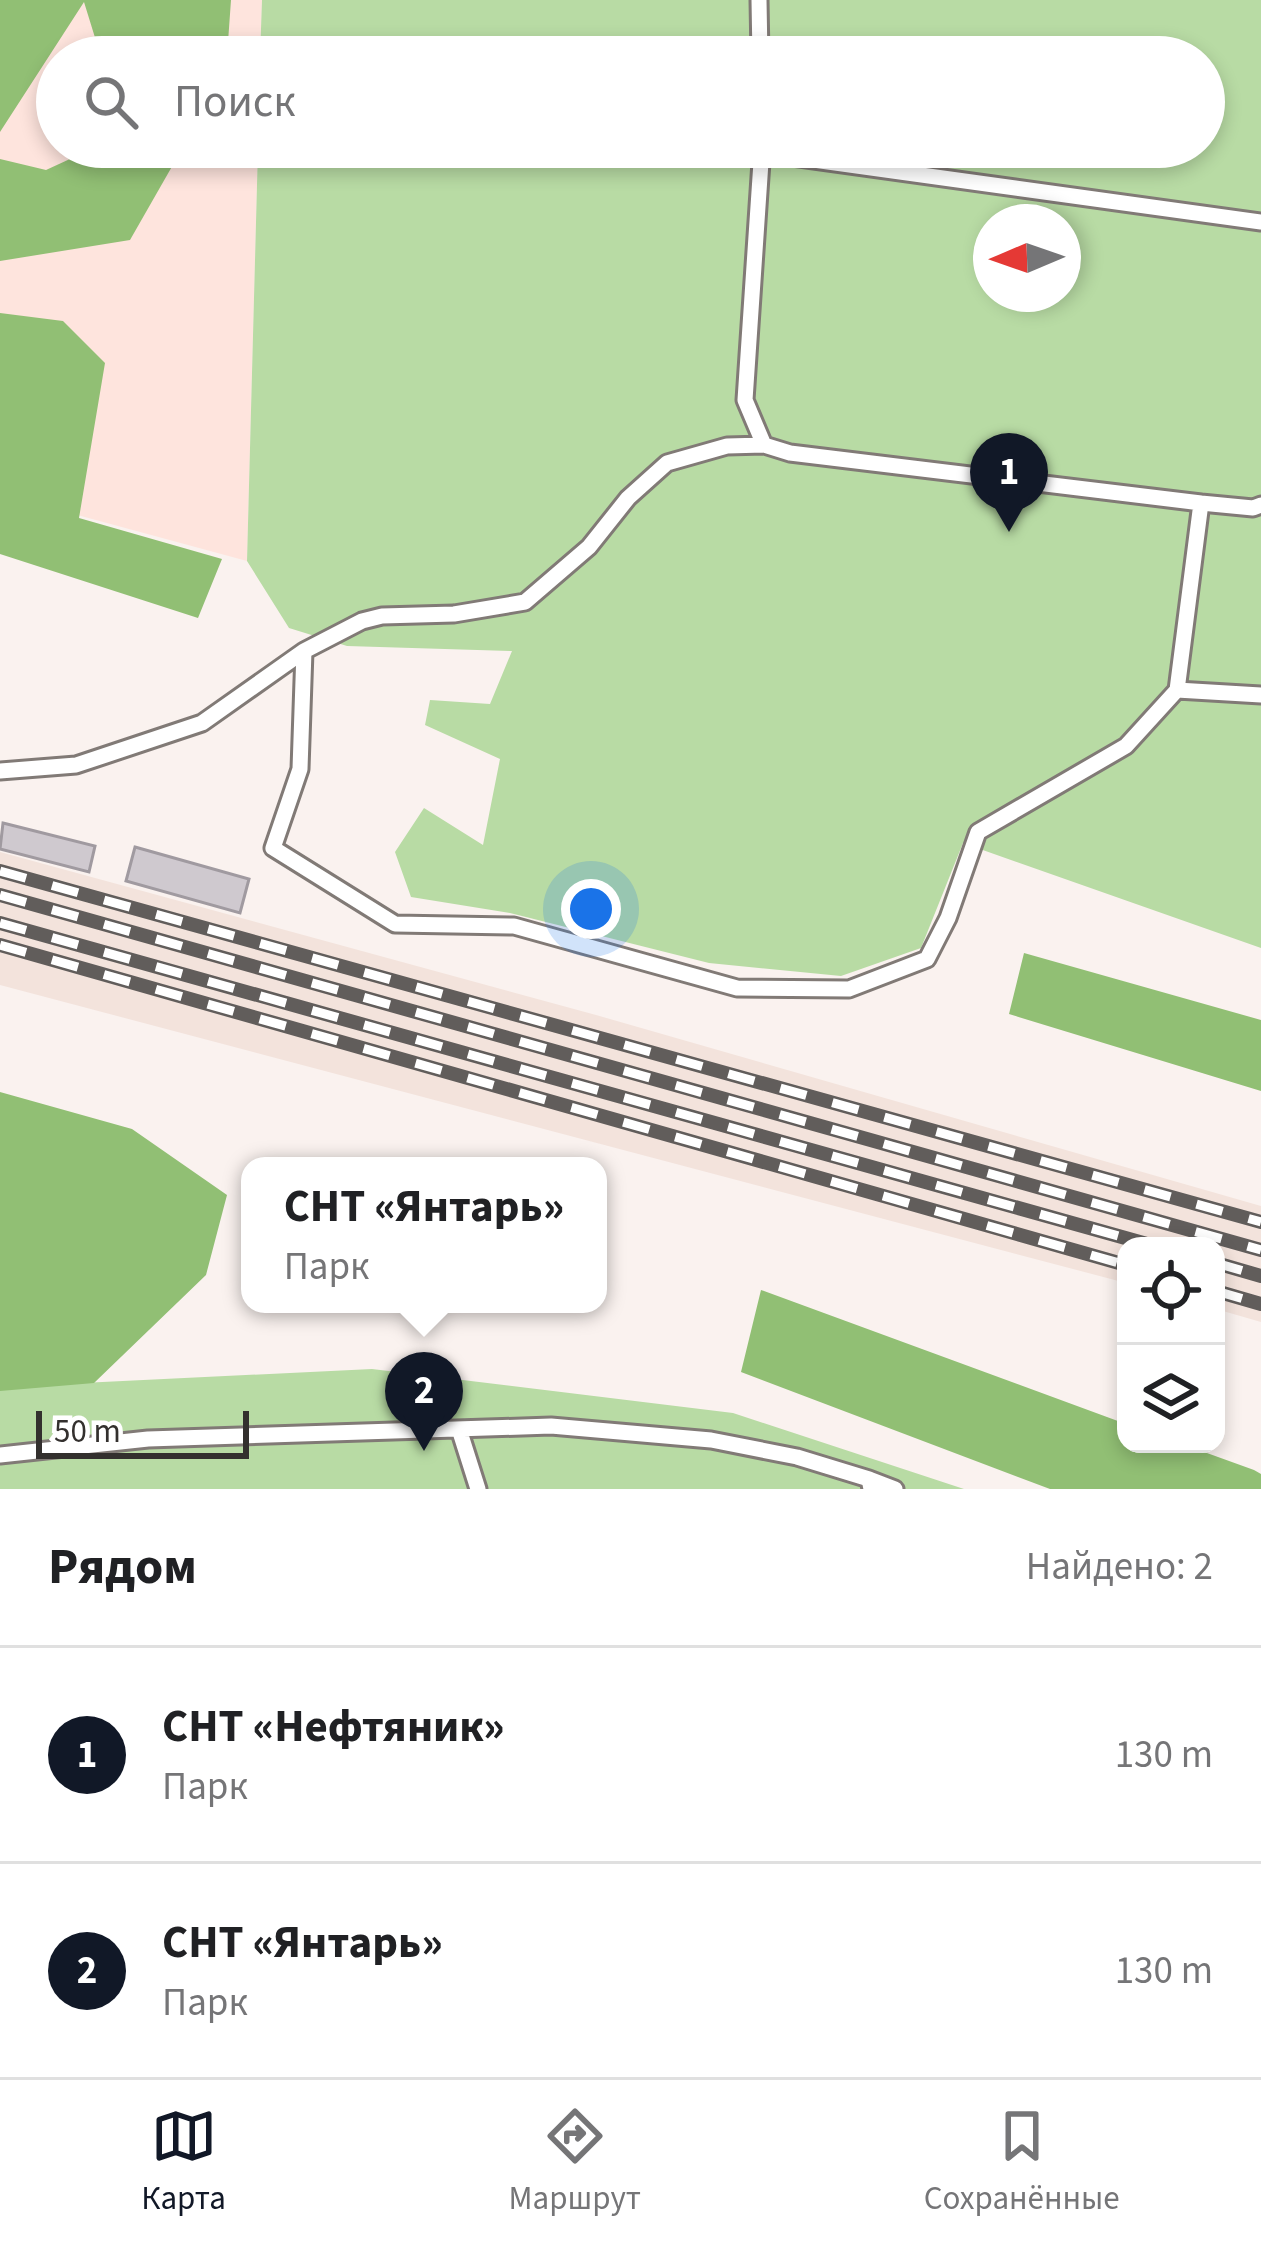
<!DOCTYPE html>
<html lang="ru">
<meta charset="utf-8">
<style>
body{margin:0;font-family:"Source Sans 3",sans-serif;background:#f2f2f2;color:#202124}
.controls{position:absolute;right:36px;bottom:36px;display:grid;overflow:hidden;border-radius:24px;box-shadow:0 6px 18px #0003}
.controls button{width:108px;height:108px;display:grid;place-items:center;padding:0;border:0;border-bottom:3px solid #e0e0e0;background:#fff;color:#202124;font:60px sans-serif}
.compass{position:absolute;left:973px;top:204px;width:108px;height:108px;border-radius:50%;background:#fff;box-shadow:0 6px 18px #0003;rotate:268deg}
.scale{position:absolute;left:36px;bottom:30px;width:213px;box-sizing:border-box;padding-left:12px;border:6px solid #33302e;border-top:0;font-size:33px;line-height:42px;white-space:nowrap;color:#33302e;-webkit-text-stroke:9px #fff;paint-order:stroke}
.you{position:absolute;left:591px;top:909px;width:42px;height:42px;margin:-30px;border:9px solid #fff;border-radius:50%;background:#1a73e8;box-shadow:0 0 0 18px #1a73e833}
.badge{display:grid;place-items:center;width:78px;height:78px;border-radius:50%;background:#111827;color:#fff;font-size:39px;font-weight:700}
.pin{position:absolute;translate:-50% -99px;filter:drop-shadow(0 3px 6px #0008)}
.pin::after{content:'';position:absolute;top:63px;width:42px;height:36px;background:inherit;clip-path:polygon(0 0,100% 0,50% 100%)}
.popup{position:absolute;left:241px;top:1157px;width:366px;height:156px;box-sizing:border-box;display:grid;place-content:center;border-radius:24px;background:#fff;filter:drop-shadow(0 3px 9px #0005);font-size:39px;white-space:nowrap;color:#757577}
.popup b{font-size:45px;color:#202124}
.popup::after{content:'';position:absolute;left:50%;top:100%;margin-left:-24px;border:24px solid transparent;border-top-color:#fff}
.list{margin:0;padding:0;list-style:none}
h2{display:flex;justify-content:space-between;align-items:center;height:156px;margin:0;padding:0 48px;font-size:51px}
h2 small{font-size:39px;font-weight:400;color:#757577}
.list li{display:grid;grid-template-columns:78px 1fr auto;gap:36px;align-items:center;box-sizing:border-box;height:216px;padding:0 48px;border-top:3px solid #e0e0e0}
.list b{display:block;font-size:45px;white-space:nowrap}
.list p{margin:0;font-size:39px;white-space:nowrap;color:#757577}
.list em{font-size:39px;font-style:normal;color:#757577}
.icon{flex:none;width:66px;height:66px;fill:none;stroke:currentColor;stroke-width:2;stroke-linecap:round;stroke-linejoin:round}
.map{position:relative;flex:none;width:1261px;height:1489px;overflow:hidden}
.search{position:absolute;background:#fff;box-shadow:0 6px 18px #0003;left:36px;right:36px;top:36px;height:132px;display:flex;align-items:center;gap:30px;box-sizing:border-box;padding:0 42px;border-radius:66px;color:#757577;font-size:45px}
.sheet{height:588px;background:#fff}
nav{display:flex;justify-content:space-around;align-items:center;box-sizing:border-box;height:168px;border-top:3px solid #e0e0e0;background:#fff;font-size:33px;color:#757577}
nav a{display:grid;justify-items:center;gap:6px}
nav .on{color:#111827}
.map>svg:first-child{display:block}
.built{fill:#f3e3dc}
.industrial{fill:#fee4dd}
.green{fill:#b8dba4;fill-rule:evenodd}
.forest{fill:#91bf74}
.building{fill:#cfc9cf;stroke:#a09aa0;stroke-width:3}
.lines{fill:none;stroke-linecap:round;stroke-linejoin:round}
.service-casing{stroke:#817a76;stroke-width:21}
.service{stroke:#fff;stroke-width:15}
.rail-casing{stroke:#615d5b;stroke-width:14}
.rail{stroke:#fff;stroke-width:9;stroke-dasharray:27;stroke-linecap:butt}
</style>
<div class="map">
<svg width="1261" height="1489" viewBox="0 0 1261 1489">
<rect width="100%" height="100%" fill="#faf2ef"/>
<path class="built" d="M0,852l596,163 665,191v116l-45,-13v-63h-90v37l-1126,-298z"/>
<path class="industrial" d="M0,0h262l-2,57h-203v90h201l-11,414 -247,-67z"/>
<path class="green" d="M262,0h999v948l-298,-105 -42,105 -80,28 -132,-13 -199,-50 -99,-16 -16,-45 29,-44 59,37 17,-86 -75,-34 5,-25 60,4 22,-53 -165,-5 -58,-18 -42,-67 11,-414h946v-90h-944zM991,222h72v72h-72z
M372,1369l361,44 231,76h-964v-102z"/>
<path class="forest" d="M0,0h231l-3,42 -12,15h-115l-17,-55 -84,130z
M96,147h57l21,16 -44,77 -130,21v-102l46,11z
M0,313l63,8 42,42 -26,155 143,41 -24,59 -198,-64z
M1024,953l237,67v71l-252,-77z
M0,1092l132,37 95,66 -21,80 -112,108 -94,8z
M761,1290l365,134v20h56l72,26 7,4v15h-211l-309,-117z"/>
<path class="building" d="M3,823l92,23 -6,26 -89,-23z
M135,847l114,32 -9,34 -114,-32z"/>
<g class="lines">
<defs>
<path id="service" d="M759,0l1,57
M762,147l-17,253 19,45
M762,153l499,69
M304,651l58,-30 20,-5 72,-2 71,-12 64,-55 39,-49 39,-35 60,-17 37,-1 26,8 411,50 52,5 8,-3
M1177,690l24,-187
M0,771l76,-6 126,-42 102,-72 -4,118 -27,79 122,76 119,2 223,62 112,1 78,-30 21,-41 30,-86 148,-86 51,-56 84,5
M459,1429l19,60
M0,1455l148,-16 403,-13 160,14 86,17 72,22 2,10
M869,1479l26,10"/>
</defs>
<use href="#service" class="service-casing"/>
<use href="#service" class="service"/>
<defs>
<path id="rail" d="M0,871l1261,351
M0,895l1261,355
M0,923l1154,323
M0,945l1126,320
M1216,1263l45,13
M1216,1291l45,13"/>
</defs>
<use href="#rail" class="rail-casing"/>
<use href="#rail" class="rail"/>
</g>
</svg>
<div class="controls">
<button><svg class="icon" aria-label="locate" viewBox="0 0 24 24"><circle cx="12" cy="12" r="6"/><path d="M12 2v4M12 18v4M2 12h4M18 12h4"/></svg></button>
<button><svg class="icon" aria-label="layers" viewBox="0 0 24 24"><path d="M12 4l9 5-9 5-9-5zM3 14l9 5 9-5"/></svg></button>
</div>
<svg class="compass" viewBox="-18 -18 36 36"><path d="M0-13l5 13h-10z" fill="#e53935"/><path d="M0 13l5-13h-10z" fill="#757577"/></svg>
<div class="scale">50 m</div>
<div class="you"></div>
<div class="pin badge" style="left:1009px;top:532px">1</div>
<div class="pin badge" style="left:424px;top:1451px">2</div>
<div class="popup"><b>СНТ «Янтарь»</b>Парк</div>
<div class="search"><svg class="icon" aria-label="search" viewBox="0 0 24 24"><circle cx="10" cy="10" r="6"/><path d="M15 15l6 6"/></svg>Поиск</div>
</div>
<section class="sheet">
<h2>Рядом<small>Найдено: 2</small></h2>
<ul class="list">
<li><span class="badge">1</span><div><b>СНТ «Нефтяник»</b><p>Парк</p></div><em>130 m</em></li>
<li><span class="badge">2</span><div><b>СНТ «Янтарь»</b><p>Парк</p></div><em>130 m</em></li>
</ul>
</section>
<nav>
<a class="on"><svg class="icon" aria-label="map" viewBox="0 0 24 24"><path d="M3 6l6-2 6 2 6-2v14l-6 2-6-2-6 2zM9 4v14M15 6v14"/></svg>Карта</a>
<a><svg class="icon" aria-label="directions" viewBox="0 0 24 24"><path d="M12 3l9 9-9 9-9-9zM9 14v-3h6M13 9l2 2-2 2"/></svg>Маршрут</a>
<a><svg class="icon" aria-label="saved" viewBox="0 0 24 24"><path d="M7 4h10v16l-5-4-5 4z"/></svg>Сохранённые</a>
</nav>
